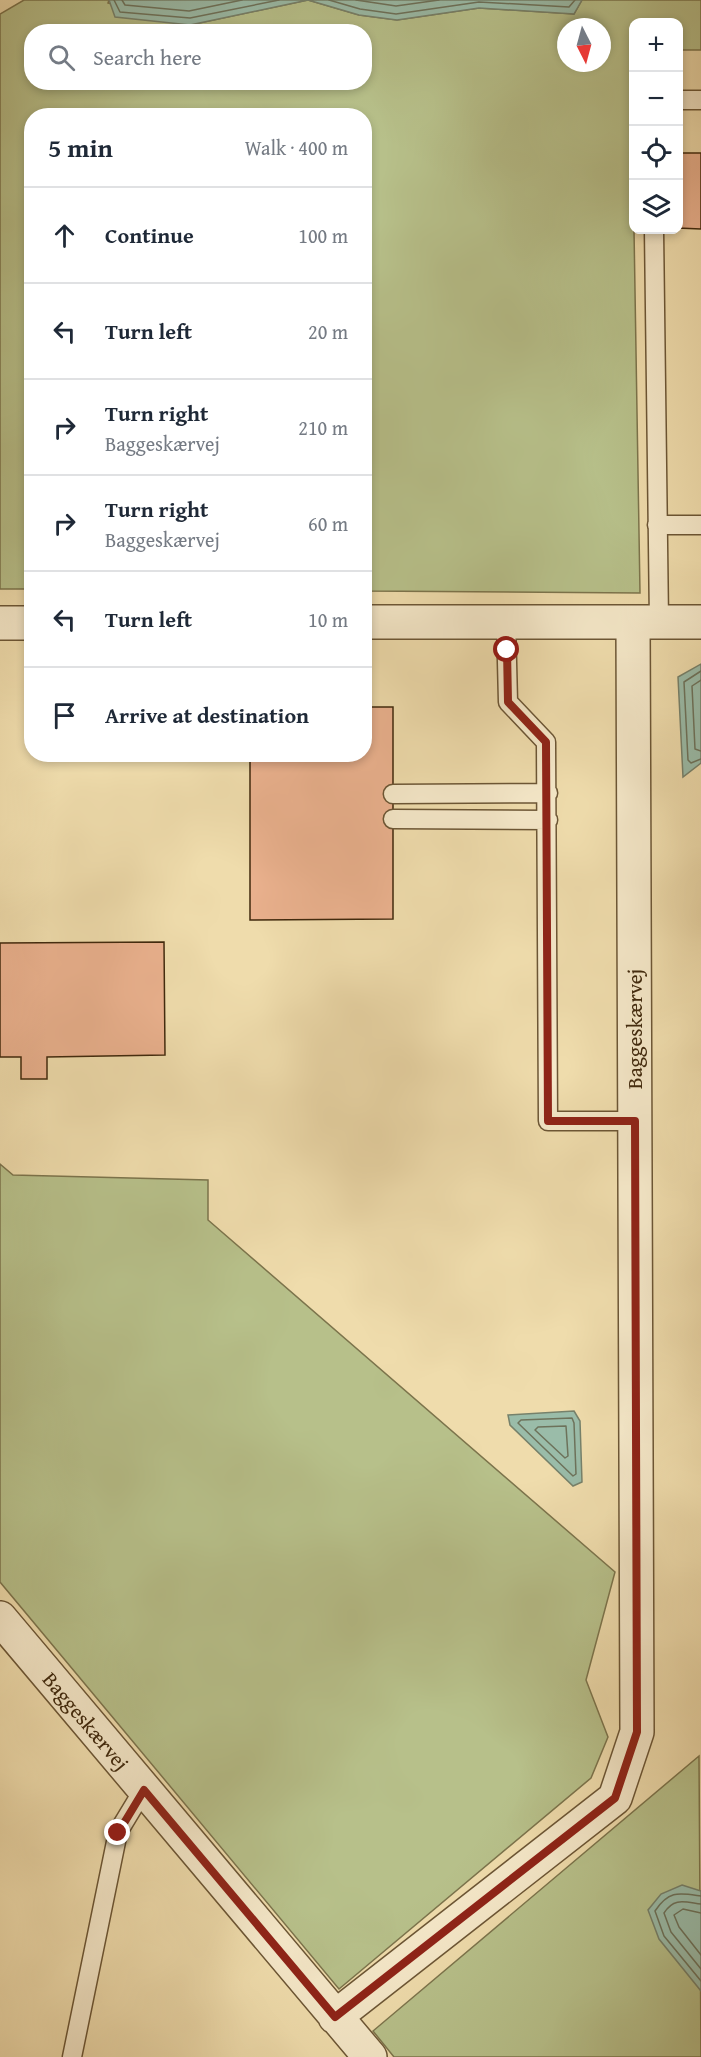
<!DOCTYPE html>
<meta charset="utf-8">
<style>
body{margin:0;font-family:"Gentium Book Plus",serif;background:#f2f2f3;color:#1f2937}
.controls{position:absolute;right:18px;top:18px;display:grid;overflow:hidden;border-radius:12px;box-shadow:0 3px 9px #0003}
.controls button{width:54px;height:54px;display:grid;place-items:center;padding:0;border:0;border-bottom:2px solid #e0e1e3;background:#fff;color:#1f2937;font:30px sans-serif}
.compass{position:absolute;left:557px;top:18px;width:54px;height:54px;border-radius:50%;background:#fff;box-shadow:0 3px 9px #0003;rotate:174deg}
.stop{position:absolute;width:18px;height:18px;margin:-14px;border:4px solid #8f2418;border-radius:50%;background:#fff}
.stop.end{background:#8f2418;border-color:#fff;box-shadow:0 2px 6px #0008}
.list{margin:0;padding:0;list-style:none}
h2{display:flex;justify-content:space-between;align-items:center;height:78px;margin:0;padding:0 24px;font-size:26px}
h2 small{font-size:20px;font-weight:400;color:#747a83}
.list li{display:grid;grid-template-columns:39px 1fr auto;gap:18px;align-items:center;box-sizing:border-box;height:96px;padding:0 24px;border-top:2px solid #e0e1e3}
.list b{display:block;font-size:22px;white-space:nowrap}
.list p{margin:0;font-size:20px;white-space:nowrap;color:#747a83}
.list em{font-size:20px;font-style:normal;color:#747a83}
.icon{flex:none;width:33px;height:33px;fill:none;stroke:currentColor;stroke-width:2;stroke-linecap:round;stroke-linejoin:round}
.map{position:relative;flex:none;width:701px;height:2057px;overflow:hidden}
.search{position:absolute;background:#fff;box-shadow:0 3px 9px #0003;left:24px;top:24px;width:348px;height:66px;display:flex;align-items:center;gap:15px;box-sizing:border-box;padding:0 21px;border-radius:24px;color:#747a83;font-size:22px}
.panel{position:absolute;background:#fff;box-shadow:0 3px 9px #0003;left:24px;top:108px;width:348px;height:654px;border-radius:24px}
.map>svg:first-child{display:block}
.green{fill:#b7c08a;stroke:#7c744c;stroke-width:1.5;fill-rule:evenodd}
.water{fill:#9abca9;stroke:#76816b;stroke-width:1.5}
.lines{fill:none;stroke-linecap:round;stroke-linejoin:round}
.shore{stroke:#6d725b;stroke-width:1.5}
.building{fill:#eab18e;stroke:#40290d;stroke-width:1.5}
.lane-casing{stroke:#6c5635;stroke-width:21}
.street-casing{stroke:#6c5635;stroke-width:36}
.lane{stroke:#f5e8c9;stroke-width:18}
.street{stroke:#f5e8c9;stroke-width:33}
.route{stroke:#8f2418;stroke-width:8}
.labels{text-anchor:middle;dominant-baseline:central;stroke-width:4.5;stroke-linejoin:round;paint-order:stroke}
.street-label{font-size:21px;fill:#40290d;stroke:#f5e8c9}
</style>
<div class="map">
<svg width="701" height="2057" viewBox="0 0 701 2057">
<rect width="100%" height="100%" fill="#efdcac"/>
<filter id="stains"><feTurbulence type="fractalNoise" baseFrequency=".00333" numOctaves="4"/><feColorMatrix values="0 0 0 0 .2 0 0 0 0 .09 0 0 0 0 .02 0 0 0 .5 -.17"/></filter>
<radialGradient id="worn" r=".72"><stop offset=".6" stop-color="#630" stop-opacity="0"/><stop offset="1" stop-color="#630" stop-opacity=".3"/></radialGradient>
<path class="green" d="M24,0h85l-1,3 82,22 118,-25 51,15 38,5 82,-12 95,6 8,-14h119v50h-22l-1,-28h-44v208l6,363 -275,-2 -1,-475h-332l-1,473h-31v-575zM566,27h36v36h-36zM32,32h332v50h-332z
M0,1164l13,11 195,5v40l407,352 -29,108 22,57 -17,41 -252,211 -339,-407z
M699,1756l2,301h-307l-21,-26z"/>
<path class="water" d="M109,0h473l-8,14 -95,-6 -82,12 -38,-5 -51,-15 -118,25 -75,-8z
M701,664v99l-18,14 -5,-100z
M574,1411l6,10 2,61 -9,4 -63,-61 -2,-10z
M682,1885l19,6v100l-42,-52 -11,-29 13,-16z"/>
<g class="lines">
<path class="shore" d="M114,0l6,12 70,6 89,-18
M122,0l3,5 64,6 53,-11
M329,0l31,9 36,5 83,-12 90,5 6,-7
M356,0l40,6 43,-6
M701,671l-17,11 4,78 3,3 10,-4
M701,680l-9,6 3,63 6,2
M572,1418l2,5 2,51 -3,2 -55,-53 3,-3z
M566,1426l2,30 -3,2 -30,-28 3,-3z
M701,1896c-22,-3 -32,-6 -46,15l9,25 37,45
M701,1904c-16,-2 -27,-7 -37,9l7,19 30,37
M701,1913l-18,-4 -9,6 5,12 22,28"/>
</g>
<path class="building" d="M678,153h23v76l-23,-1z
M364,707h29v212l-143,1v-166h114z
M164,942l1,113 -118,2v22h-26v-22h-21v-114z"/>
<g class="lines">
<defs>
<path id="lane" d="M678,100h23
M654,230l5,392
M657,525h44
M506,622l2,80 38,40 2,379h87
M393,794l155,-1
M393,819l155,1
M72,2057l46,-225 26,-43"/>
<path id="street" d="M633,622h68
M0,623h32
M0,1618l370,439
M335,2017l280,-219 22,-66 -4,-1110h-269"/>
</defs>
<use href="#lane" class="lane-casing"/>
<use href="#street" class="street-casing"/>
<use href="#lane" class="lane"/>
<use href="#street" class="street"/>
</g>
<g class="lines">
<path class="route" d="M118,1833l26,-43 191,227 280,-219 22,-66 -2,-611h-87l-2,-379 -38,-40 -1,-52"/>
</g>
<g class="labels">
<g class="street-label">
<text transform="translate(634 1029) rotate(-90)">Baggeskærvej</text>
<text transform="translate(86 1721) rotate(50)">Baggeskærvej</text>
</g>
</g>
<rect width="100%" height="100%" filter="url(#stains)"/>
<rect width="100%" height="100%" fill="url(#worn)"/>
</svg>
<div class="controls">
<button>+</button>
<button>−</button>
<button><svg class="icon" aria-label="locate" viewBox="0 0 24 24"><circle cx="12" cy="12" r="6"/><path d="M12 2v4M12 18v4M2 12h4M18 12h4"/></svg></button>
<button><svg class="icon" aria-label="layers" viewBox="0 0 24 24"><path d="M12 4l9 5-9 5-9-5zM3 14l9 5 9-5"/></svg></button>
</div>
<svg class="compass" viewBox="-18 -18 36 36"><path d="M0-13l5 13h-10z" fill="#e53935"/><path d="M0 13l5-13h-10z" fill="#747a83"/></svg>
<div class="stop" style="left:507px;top:650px"></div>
<div class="stop end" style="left:118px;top:1833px"></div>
<div class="search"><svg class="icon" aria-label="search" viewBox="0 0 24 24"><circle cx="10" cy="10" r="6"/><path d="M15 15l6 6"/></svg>Search here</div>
<section class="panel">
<h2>5 min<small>Walk · 400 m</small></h2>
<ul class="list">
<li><svg class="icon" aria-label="ahead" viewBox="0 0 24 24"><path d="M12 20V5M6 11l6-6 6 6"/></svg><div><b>Continue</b></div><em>100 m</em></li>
<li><svg class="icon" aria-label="left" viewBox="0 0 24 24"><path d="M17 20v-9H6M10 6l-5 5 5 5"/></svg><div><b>Turn left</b></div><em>20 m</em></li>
<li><svg class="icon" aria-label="right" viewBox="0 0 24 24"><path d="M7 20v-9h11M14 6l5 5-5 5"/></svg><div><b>Turn right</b><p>Baggeskærvej</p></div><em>210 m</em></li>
<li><svg class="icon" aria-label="right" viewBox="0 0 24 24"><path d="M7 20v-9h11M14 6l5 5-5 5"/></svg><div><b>Turn right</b><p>Baggeskærvej</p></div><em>60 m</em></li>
<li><svg class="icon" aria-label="left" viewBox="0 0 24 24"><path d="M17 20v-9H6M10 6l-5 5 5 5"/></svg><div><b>Turn left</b></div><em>10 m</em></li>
<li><svg class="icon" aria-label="arrive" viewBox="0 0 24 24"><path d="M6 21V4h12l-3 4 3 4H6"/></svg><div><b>Arrive at destination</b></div></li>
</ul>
</section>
</div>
